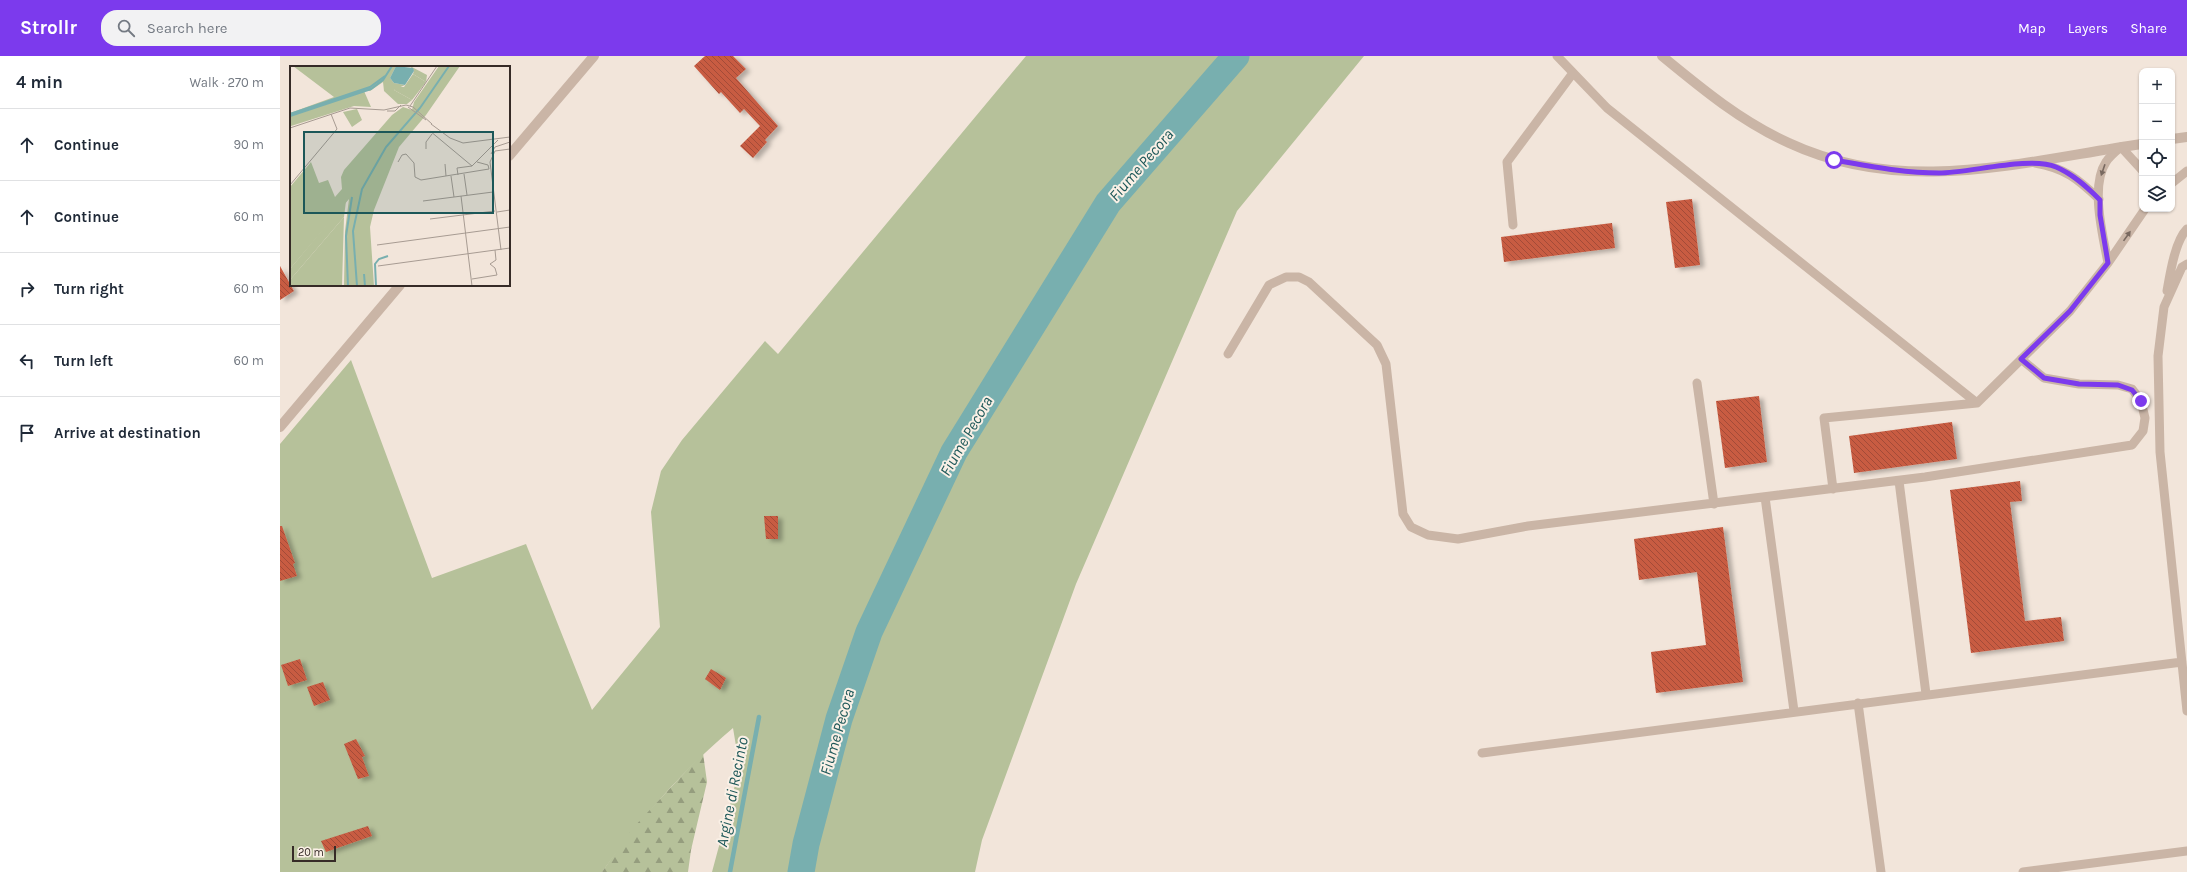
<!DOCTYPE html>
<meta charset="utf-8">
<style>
body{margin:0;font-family:Karla,sans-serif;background:#f2f2f3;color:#1f2937}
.controls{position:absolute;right:12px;top:12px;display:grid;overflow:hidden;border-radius:8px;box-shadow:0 1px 3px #0004}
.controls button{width:36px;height:36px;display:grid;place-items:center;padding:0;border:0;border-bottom:1px solid #e0e1e3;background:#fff;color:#1f2937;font:20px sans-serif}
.scale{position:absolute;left:12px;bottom:10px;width:44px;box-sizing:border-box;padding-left:4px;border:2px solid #362b27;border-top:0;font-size:11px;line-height:14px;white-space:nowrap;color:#362b27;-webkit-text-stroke:3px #faf0e6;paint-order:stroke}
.stop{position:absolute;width:12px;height:12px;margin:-9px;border:3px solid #7c3aed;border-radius:50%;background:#fff}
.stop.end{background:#7c3aed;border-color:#fff;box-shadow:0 1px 4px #0008}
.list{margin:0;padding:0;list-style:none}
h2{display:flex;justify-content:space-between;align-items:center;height:52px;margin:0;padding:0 16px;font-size:17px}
h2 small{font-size:13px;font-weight:400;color:#747a83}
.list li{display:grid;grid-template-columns:26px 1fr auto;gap:12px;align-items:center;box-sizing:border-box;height:72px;padding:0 16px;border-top:1px solid #e0e1e3}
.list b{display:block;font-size:15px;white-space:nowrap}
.list em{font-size:13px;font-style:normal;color:#747a83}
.icon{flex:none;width:22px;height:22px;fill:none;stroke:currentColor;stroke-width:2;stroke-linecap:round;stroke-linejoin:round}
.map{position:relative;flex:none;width:1907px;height:816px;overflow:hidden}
header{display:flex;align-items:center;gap:24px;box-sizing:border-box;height:56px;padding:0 20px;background:#7c3aed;color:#fff}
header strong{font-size:19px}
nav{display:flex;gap:22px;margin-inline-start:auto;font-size:14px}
.search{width:280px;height:36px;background:#f2f2f3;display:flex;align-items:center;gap:10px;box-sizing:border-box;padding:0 14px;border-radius:16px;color:#747a83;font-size:15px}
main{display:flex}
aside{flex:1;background:#fff}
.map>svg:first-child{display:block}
.green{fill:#b6c19a}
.forest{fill:url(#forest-firs)}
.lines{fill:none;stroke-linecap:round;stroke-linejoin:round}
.stream{stroke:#78afaf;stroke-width:4.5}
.river{stroke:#78afaf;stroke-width:27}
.building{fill:url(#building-back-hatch);filter:url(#shadow)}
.service{stroke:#cab5a6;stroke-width:9}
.minor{stroke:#cab5a6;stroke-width:10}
.tertiary{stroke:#cab5a6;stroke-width:10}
.oneway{fill:#796960}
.route{stroke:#7c3aed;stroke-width:5}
.labels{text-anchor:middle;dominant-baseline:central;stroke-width:4;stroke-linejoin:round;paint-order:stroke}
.water-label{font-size:16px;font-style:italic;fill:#1c5758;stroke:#faf0e6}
.inset-river{fill:none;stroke:#78afaf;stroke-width:2}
.inset-road{fill:none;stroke:#a79b92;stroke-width:1}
.view{fill:#1c5758;fill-opacity:0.15;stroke:#1c5758;stroke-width:2}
.inset-edge{fill:none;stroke:#362b27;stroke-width:2}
</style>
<header>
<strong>Strollr</strong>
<div class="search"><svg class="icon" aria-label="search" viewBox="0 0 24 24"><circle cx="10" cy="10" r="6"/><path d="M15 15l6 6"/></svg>Search here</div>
<nav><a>Map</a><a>Layers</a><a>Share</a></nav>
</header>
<main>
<aside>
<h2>4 min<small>Walk · 270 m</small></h2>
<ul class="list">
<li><svg class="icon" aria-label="ahead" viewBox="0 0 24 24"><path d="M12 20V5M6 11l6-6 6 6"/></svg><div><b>Continue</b></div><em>90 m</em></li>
<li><svg class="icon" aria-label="ahead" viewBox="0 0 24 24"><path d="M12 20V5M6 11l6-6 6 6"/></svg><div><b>Continue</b></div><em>60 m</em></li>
<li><svg class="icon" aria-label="right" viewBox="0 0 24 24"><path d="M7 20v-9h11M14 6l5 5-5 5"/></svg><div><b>Turn right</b></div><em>60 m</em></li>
<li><svg class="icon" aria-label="left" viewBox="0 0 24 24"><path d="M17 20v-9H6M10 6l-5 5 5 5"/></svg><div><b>Turn left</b></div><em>60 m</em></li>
<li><svg class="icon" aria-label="arrive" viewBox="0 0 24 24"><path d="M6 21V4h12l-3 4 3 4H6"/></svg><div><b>Arrive at destination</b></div></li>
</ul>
</aside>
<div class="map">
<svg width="1907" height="816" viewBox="0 0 1907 816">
<defs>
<pattern id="forest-firs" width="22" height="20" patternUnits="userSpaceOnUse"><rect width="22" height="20" fill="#b6c19a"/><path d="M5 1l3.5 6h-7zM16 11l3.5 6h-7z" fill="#959d7e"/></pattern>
<pattern id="building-back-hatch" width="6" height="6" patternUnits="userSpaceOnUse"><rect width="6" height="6" fill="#c85c42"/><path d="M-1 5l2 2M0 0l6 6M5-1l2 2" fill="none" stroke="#a34c37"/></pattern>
<filter id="shadow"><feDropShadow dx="4.5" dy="2.5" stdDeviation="2" flood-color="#0004"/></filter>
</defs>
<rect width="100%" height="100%" fill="#f2e5da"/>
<path class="green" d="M746,0h338l-127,155 -161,373 -94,256 -7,32h-263l21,-78 6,-30 -6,-36c-50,42 -93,91 -131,144h-322v-428l71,-84 81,218 94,-34 66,166 68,-83 -9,-115 10,-41 21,-31 83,-99 13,13z"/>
<path class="forest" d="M423,697l4,29 -16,68 -3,22h-86l30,-43z"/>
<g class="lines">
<path class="stream" d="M450,816l29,-155"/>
<path class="river" d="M521,816l5,-28 33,-125 30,-87 85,-180 154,-249 128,-147"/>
</g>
<path class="building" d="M425,0h28l13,13 -10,9 42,48 -13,14 2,2 -14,16 -13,-12 20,-20 -16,-17 -4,4 -19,-21 -2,2 -25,-28z
M1412,143l8,66 -25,3 -9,-66z
M1332,167l3,25 -111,14 -3,-25z
M0,210l14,25 -14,9z
M1479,340l8,66 -42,6 -9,-67z
M1672,366l5,37 -103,14 -5,-37z
M1740,425l2,20 -12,1 15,119 36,-4 3,24 -93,12 -21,-163z
M484,460h14v23h-12z
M0,470h2l13,37 -2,1 4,12 -17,5z
M1443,471l20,155 -87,11 -5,-41 55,-7 -9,-73 -58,8 -5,-41z
M20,603l7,21 -19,6 -7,-21z
M431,613l15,9 -6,12 -15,-11z
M43,626l7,18 -16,6 -7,-19z
M76,683l9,17 -3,1 7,19 -11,3 -14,-35z
M88,770l4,10 -46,16 -5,-11z"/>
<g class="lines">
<path class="service" d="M1277,0l50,52 370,295
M1755,107c30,5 43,16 64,36
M1892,127l15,-12
M1233,169l-6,-63 66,-89
M1828,207c-5,-27 -18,-77 -2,-101 3,-5 10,-11 15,-15l21,23
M1907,208l-5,3 -18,40 -6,49 2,96 27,259
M1887,235c3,-17 8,-50 20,-62
M948,298l41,-69 17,-8h13l10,5 68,63 9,19 17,150 8,13 17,8 30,4 70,-13 397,-49 207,-32 11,-14 2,-13 -4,-17 -9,-12 -14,-4 -39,-1 -35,-6 -23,-19
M1417,327l17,121
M1619,425l27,213
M1553,433l-9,-71 153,-15 93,-92 38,-48 37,-54
M1485,441l29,214
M1578,647l23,169
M1202,697l700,-91
M1743,816l164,-21"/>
<path class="minor" d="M229,100l85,-100
M0,371l120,-142"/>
<path class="tertiary" d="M1382,0c40,33 80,66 127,87 116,54 234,18 353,1
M1892,83l15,-2"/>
</g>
<defs><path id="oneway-solid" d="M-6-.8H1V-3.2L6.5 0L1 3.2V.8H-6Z"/></defs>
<g class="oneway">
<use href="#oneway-solid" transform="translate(1823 114) rotate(109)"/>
<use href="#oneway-solid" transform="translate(1847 180) rotate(-55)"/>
</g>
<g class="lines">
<path class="route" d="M1554,104c35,6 69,13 105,13 30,0 92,-17 117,-6 17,7 31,20 44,33v15l8,48 -38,48 -49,48 23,19 35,6 39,1 14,5 9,11"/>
</g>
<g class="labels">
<g class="water-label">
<text transform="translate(861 109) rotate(-49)">Fiume Pecora</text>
<text transform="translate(686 380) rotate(-60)">Fiume Pecora</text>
<text transform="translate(557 676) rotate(-74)">Fiume Pecora</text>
<text transform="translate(452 736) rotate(-79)">Argine di Recinto</text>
</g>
</g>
<g transform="translate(10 10)">
<rect width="220" height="220" fill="#f2e5da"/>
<path d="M3,0h103l-6,12 4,5 11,2 -11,5 18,10 -5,4h-9l-14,-13 -1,-9 -13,9h-6l7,16 -17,-1 -63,20 -1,-13 44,-16zM120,0l17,9 -1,7 -13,-8 1,-3zM149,0h21l-34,49 -27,32 -25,63 -4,17 4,59h-30l1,-55 4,-32 -59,70v-82l21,-25 8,21 9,-3 7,17 7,-8 -1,-12 3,-7 48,-55 11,-8 9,3 2,-8zM67,43l5,11 -10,7 -9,-15zM54,151l-2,69h-52v-6z" fill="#b6c19a"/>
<path d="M123,8l13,8 -14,18 -18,-10 3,-3h7zM56,135l-2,16 -54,63v-11z" fill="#b6c19a"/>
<path d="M106,0l17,2 1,3 -9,14 -11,-2 -4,-5z" fill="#78afaf"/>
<path class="inset-river" d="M0,48l80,-27 15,-11M0,50l81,-27 12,-9 9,-14M74,208l1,12M58,220l-2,-50 6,-39M67,220l-4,-55 9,-42 24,-42 34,-39 29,-42M86,220l-1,-22 4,-5 9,-3"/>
<path class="inset-road" d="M120,40l27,-40M118,41l18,13M97,45h8l6,-6M141,58l19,14 13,5 47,-6M0,62l60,-20 34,2 22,-5 7,2 19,17M140,65l42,35M136,83v-7l6,-8M201,88l4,-7 15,-5M108,96l4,-7 4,-1 8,9 1,14 6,3 68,-11 -1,-4 -11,-3M155,98l1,12M174,108l3,21M168,109l-1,-7 15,-2 26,-26M161,110l3,21M0,119l47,-56 -6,-15M171,130l11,90M133,135l70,-9M207,146l13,-2M140,153l65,-8M87,179l133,-18M211,184l-11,-88 5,-11 15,-2M88,200l132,-18M182,213l25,-4 -2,-7 -5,-4 6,-4 -1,-10"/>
<path class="view" d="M14,66h189v81h-189z"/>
<rect width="220" height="220" class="inset-edge"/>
</g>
</svg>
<div class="controls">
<button>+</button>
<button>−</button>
<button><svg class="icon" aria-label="locate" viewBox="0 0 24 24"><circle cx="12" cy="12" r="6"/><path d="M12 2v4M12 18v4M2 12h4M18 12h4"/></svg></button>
<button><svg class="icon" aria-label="layers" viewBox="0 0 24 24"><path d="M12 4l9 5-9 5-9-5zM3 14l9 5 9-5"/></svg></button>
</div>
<div class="scale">20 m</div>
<div class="stop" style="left:1554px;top:104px"></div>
<div class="stop end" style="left:1861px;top:345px"></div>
</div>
</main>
